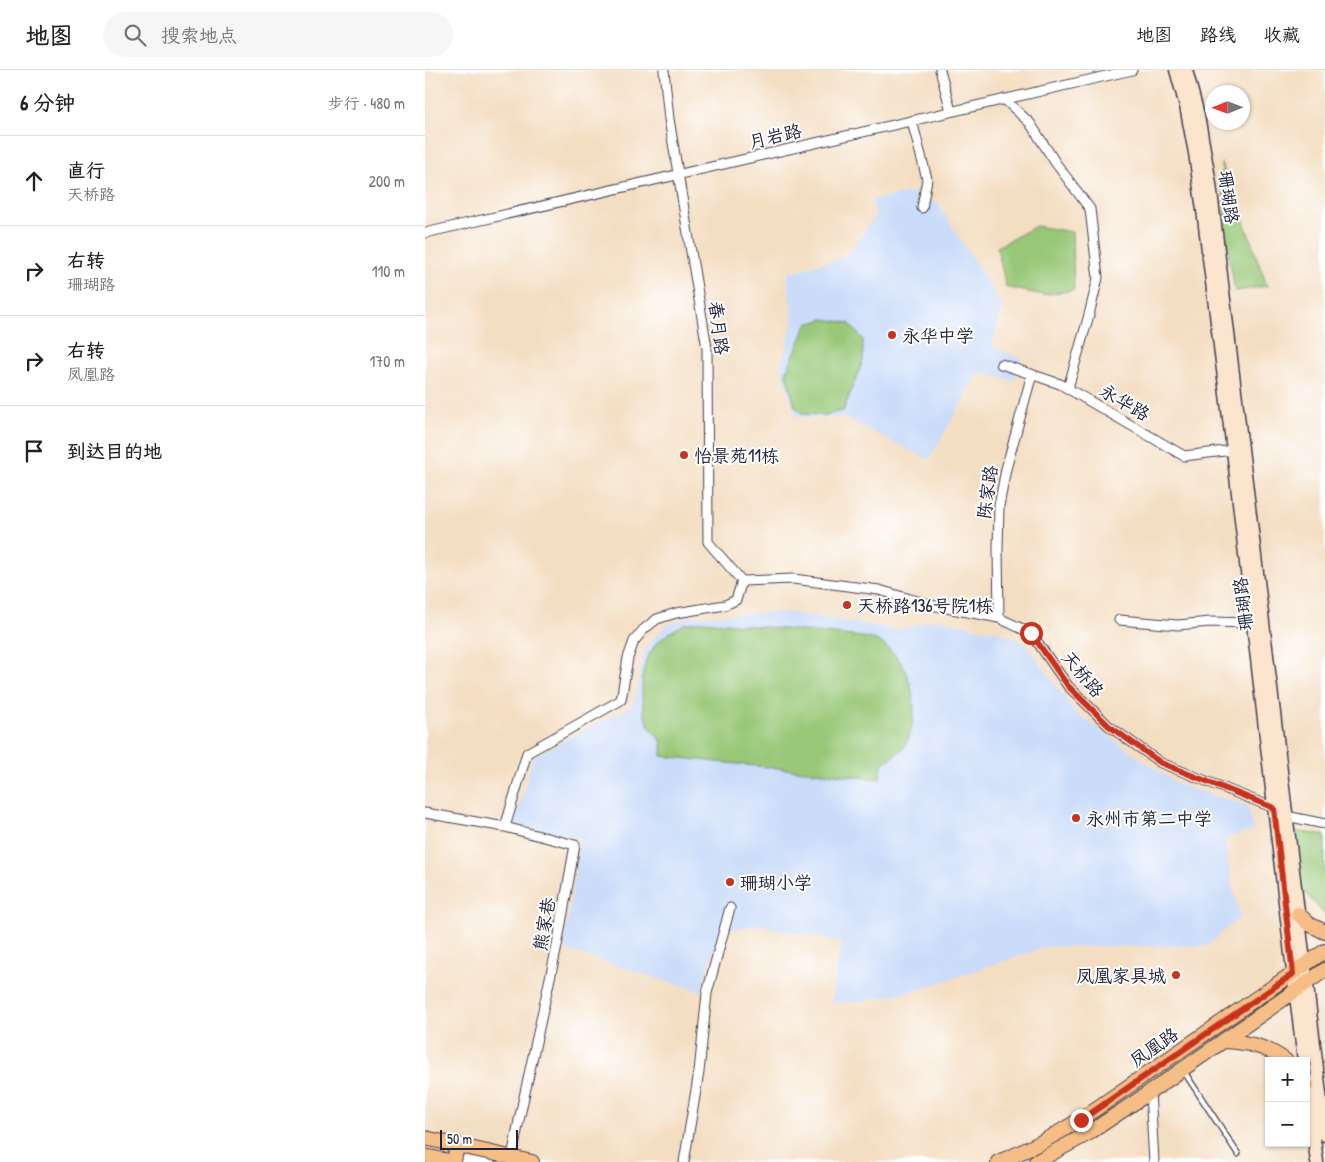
<!DOCTYPE html>
<html lang="zh">
<meta charset="utf-8">
<style>
body{margin:0;font-family:"Patrick Hand","LXGW WenKai TC",sans-serif;background:#f6f6f6;color:#222}
.controls{position:absolute;right:15px;bottom:15px;display:grid;overflow:hidden;border-radius:0px;box-shadow:0 1px 4px #0004}
.controls button{width:45px;height:45px;display:grid;place-items:center;padding:0;border:0;border-bottom:1px solid #e0e0e0;background:#fff;color:#222;font:25px sans-serif}
.compass{position:absolute;left:780px;top:15px;width:45px;height:45px;border-radius:50%;background:#fff;box-shadow:0 1px 4px #0004;rotate:269deg}
.scale{position:absolute;left:15px;bottom:12px;width:78px;box-sizing:border-box;padding-left:5px;border:2px solid #22223b;border-top:0;font-size:14px;line-height:18px;white-space:nowrap;color:#22223b;-webkit-text-stroke:4px #fff;paint-order:stroke}
.stop{position:absolute;width:15px;height:15px;margin:-11px;border:4px solid #c8321e;border-radius:50%;background:#fff}
.stop.end{background:#c8321e;border-color:#fff;box-shadow:0 1px 5px #0008}
.list{margin:0;padding:0;list-style:none}
h2{display:flex;justify-content:space-between;align-items:center;height:65px;margin:0;padding:0 20px;font-size:21px}
h2 small{font-size:16px;font-weight:400;color:#767676}
.list li{display:grid;grid-template-columns:32px 1fr auto;gap:15px;align-items:center;box-sizing:border-box;height:90px;padding:0 20px;border-top:1px solid #e0e0e0}
.list b{display:block;font-size:19px;white-space:nowrap}
.list p{margin:0;font-size:16px;white-space:nowrap;color:#767676}
.list em{font-size:16px;font-style:normal;color:#767676}
.icon{flex:none;width:28px;height:28px;fill:none;stroke:currentColor;stroke-width:2;stroke-linecap:round;stroke-linejoin:round}
.map{position:relative;flex:none;width:900px;height:1092px;overflow:hidden}
header{display:flex;align-items:center;gap:30px;box-sizing:border-box;height:70px;padding:0 25px;background:#fff;border-bottom:1px solid #e0e0e0}
header strong{font-size:24px}
nav{display:flex;gap:28px;margin-inline-start:auto;font-size:18px}
.search{width:350px;height:45px;background:#f6f6f6;display:flex;align-items:center;gap:12px;box-sizing:border-box;padding:0 18px;border-radius:28px;color:#767676;font-size:19px}
main{display:flex}
aside{flex:1;background:#fff}
.map>svg:first-child{display:block}
.built{fill:#cadcf9}
.green{fill:#98c877;stroke:#5d7559}
.lines{fill:none;stroke-linecap:round;stroke-linejoin:round}
.service-casing{stroke:#423e4f;stroke-width:7}
.minor-casing{stroke:#423e4f;stroke-width:11}
.secondary-casing{stroke:#423e4f;stroke-width:15}
.primary-casing{stroke:#423e4f;stroke-width:16}
.service{stroke:#fff;stroke-width:4.5}
.minor{stroke:#fff;stroke-width:9}
.secondary{stroke:#fbe5cf;stroke-width:12}
.primary{stroke:#f6be87;stroke-width:14}
.route{stroke:#c8321e;stroke-width:6}
.poi-dot{fill:#c8321e;stroke:#fff;stroke-width:2}
.labels{text-anchor:middle;dominant-baseline:central;stroke-width:4;stroke-linejoin:round;paint-order:stroke}
.street-label{font-size:18px;fill:#22223b;stroke:#fff}
.poi-label{font-size:18px;fill:#22223b;stroke:#fff;text-anchor:start}
</style>
<header>
<strong>地图</strong>
<div class="search"><svg class="icon" aria-label="search" viewBox="0 0 24 24"><circle cx="10" cy="10" r="6"/><path d="M15 15l6 6"/></svg>搜索地点</div>
<nav><a>地图</a><a>路线</a><a>收藏</a></nav>
</header>
<main>
<aside>
<h2>6 分钟<small>步行 · 480 m</small></h2>
<ul class="list">
<li><svg class="icon" aria-label="ahead" viewBox="0 0 24 24"><path d="M12 20V5M6 11l6-6 6 6"/></svg><div><b>直行</b><p>天桥路</p></div><em>200 m</em></li>
<li><svg class="icon" aria-label="right" viewBox="0 0 24 24"><path d="M7 20v-9h11M14 6l5 5-5 5"/></svg><div><b>右转</b><p>珊瑚路</p></div><em>110 m</em></li>
<li><svg class="icon" aria-label="right" viewBox="0 0 24 24"><path d="M7 20v-9h11M14 6l5 5-5 5"/></svg><div><b>右转</b><p>凤凰路</p></div><em>170 m</em></li>
<li><svg class="icon" aria-label="arrive" viewBox="0 0 24 24"><path d="M6 21V4h12l-3 4 3 4H6"/></svg><div><b>到达目的地</b></div></li>
</ul>
</aside>
<div class="map">
<svg width="900" height="1092" viewBox="0 0 900 1092">
<rect width="100%" height="100%" fill="#fff"/>
<filter id="ink" filterUnits="userSpaceOnUse"><feTurbulence type="fractalNoise" baseFrequency=".02" numOctaves="2"/><feDisplacementMap in="SourceGraphic" scale="10" xChannelSelector="R" yChannelSelector="G"/><feConvolveMatrix kernelMatrix="1 2 1 2 8 2 1 2 1" color-interpolation-filters="sRGB"/></filter>
<filter id="wash" filterUnits="userSpaceOnUse"><feTurbulence type="fractalNoise" baseFrequency=".0096" numOctaves="4" result="noise"/><feDisplacementMap in="SourceGraphic" scale="20" xChannelSelector="R" yChannelSelector="G"/><feGaussianBlur stdDeviation="1.12" result="paint"/><feColorMatrix in="noise" values="0 0 0 0 0 0 0 0 0 0 0 0 0 0 0 0 0 1.4 0 .05"/><feComposite in="paint" operator="in"/></filter>
<g filter="url(#wash)">
<rect width="100%" height="100%" fill="#f4dec2"/>
<path class="built" d="M490,122l22,10 65,104 -10,41 29,11 -7,23 -35,-9 -50,88 -84,-42 -49,-1 -15,-52 12,-43 -6,-49 60,-17 29,-42 -4,-14z
M362,542l112,18 37,-11 63,13 26,11 50,69 60,43 44,30 69,21 6,24 -29,8 3,28 12,51 -33,29 -161,1 -127,43 -62,12 -26,1 11,-61 -86,-17 -37,6 -18,61 -138,-43 17,-111 -66,-13 19,-68 100,-52 12,-58 21,-22 28,-9z"/>
<path class="green" d="M796,93l9,19 37,104 -32,5 -8,-47z
M611,156l36,6 2,58 -31,5 -37,-8 -9,-40z
M399,249l25,4 14,17v21l-20,50 -18,4 -22,-1 -8,-7 -9,-34 21,-49z
M279,551l159,16c5,1 10,2 15,4 28,16 39,50 35,81 -2,7 -3,15 -7,22 -6,9 -15,14 -24,20l-2,15 -218,-23v-14l-12,-14 -6,-14 -2,-17v-18l4,-19 10,-17 13,-10 15,-9z
M868,761l32,4v80l-25,-28z"/>
</g>
<g filter="url(#ink)">
<g class="lines">
<defs>
<path id="service" d="M758,1000l55,84"/>
<path id="minor" d="M239,0l5,49 38,229 1,194 34,39
M515,0l11,41
M579,29l26,24 25,39 35,47 8,69 -9,37 -21,73
M487,51l15,58 -5,29
M0,163l707,-163
M576,294l59,20 124,72 49,-6
M317,511l51,-2 86,11 52,15 68,13 32,15 37,53 41,40 52,37 113,45
M574,548l-1,-69 1,-43 7,-37 26,-95
M694,550l59,5 32,-3 43,1
M0,743l80,14 70,18 -18,101 -38,174 -7,38
M861,746l39,8
M80,757l22,-74 94,-53 7,-42 6,-17 10,-12 13,-10 19,-6 49,-8 11,-5 6,-19
M725,1022l4,70
M259,1092l15,-90 8,-79 23,-85"/>
<path id="secondary" d="M751,0l10,36 9,47 8,57 30,240 57,496 14,115
M761,0l12,45 12,69 115,951
M881,1008l11,84"/>
<path id="primary" d="M873,844l11,10 16,8
M798,971c23,1 44,5 63,20
M881,1014l1,1
M0,1068l107,24
M0,1086l29,6 3,-17
M573,1092c29,-11 56,-26 83,-43l244,-168
M611,1092l53,-29 61,-41 175,-122"/>
</defs>
<use href="#service" class="service-casing"/>
<use href="#minor" class="minor-casing"/>
<use href="#secondary" class="secondary-casing"/>
<use href="#primary" class="primary-casing"/>
<use href="#service" class="service"/>
<use href="#minor" class="minor"/>
<use href="#secondary" class="secondary"/>
<use href="#primary" class="primary"/>
</g>
</g>
<g class="lines" filter="url(#ink)">
<path class="route" d="M606,563l37,53 41,40 52,37 113,45 19,166 -212,146"/>
</g>
<g class="poi-dot">
<circle cx="467" cy="265" r="5"/>
<circle cx="259" cy="385" r="5"/>
<circle cx="422" cy="535" r="5"/>
<circle cx="651" cy="748" r="5"/>
<circle cx="305" cy="812" r="5"/>
<circle cx="751" cy="905" r="5"/>
</g>
<g class="labels">
<g class="street-label">
<text transform="translate(350 66) rotate(-13)">月岩路</text>
<text transform="translate(804 127) rotate(82)">珊瑚路</text>
<text transform="translate(294 258) rotate(83)">春月路</text>
<text transform="translate(700 332) rotate(30)">永华路</text>
<text transform="translate(562 422) rotate(-82)">陈家路</text>
<text transform="translate(818 534) rotate(-97)">珊瑚路</text>
<text transform="translate(658 604) rotate(50)">天桥路</text>
<text transform="translate(119 854) rotate(-80)">熊家巷</text>
<text transform="translate(729 977) rotate(-35)">凤凰路</text>
</g>
<g class="poi-label">
<text x="477" y="265">永华中学</text>
<text x="269" y="385">怡景苑11栋</text>
<text x="432" y="535">天桥路136号院1栋</text>
<text x="661" y="748">永州市第二中学</text>
<text x="315" y="812">珊瑚小学</text>
<text x="741" y="905" text-anchor="end">凤凰家具城</text>
</g>
</g>
</svg>
<div class="controls">
<button>+</button>
<button>−</button>
</div>
<svg class="compass" viewBox="-18 -18 36 36"><path d="M0-13l5 13h-10z" fill="#e53935"/><path d="M0 13l5-13h-10z" fill="#767676"/></svg>
<div class="scale">50 m</div>
<div class="stop" style="left:606px;top:563px"></div>
<div class="stop end" style="left:656px;top:1050px"></div>
</div>
</main>
